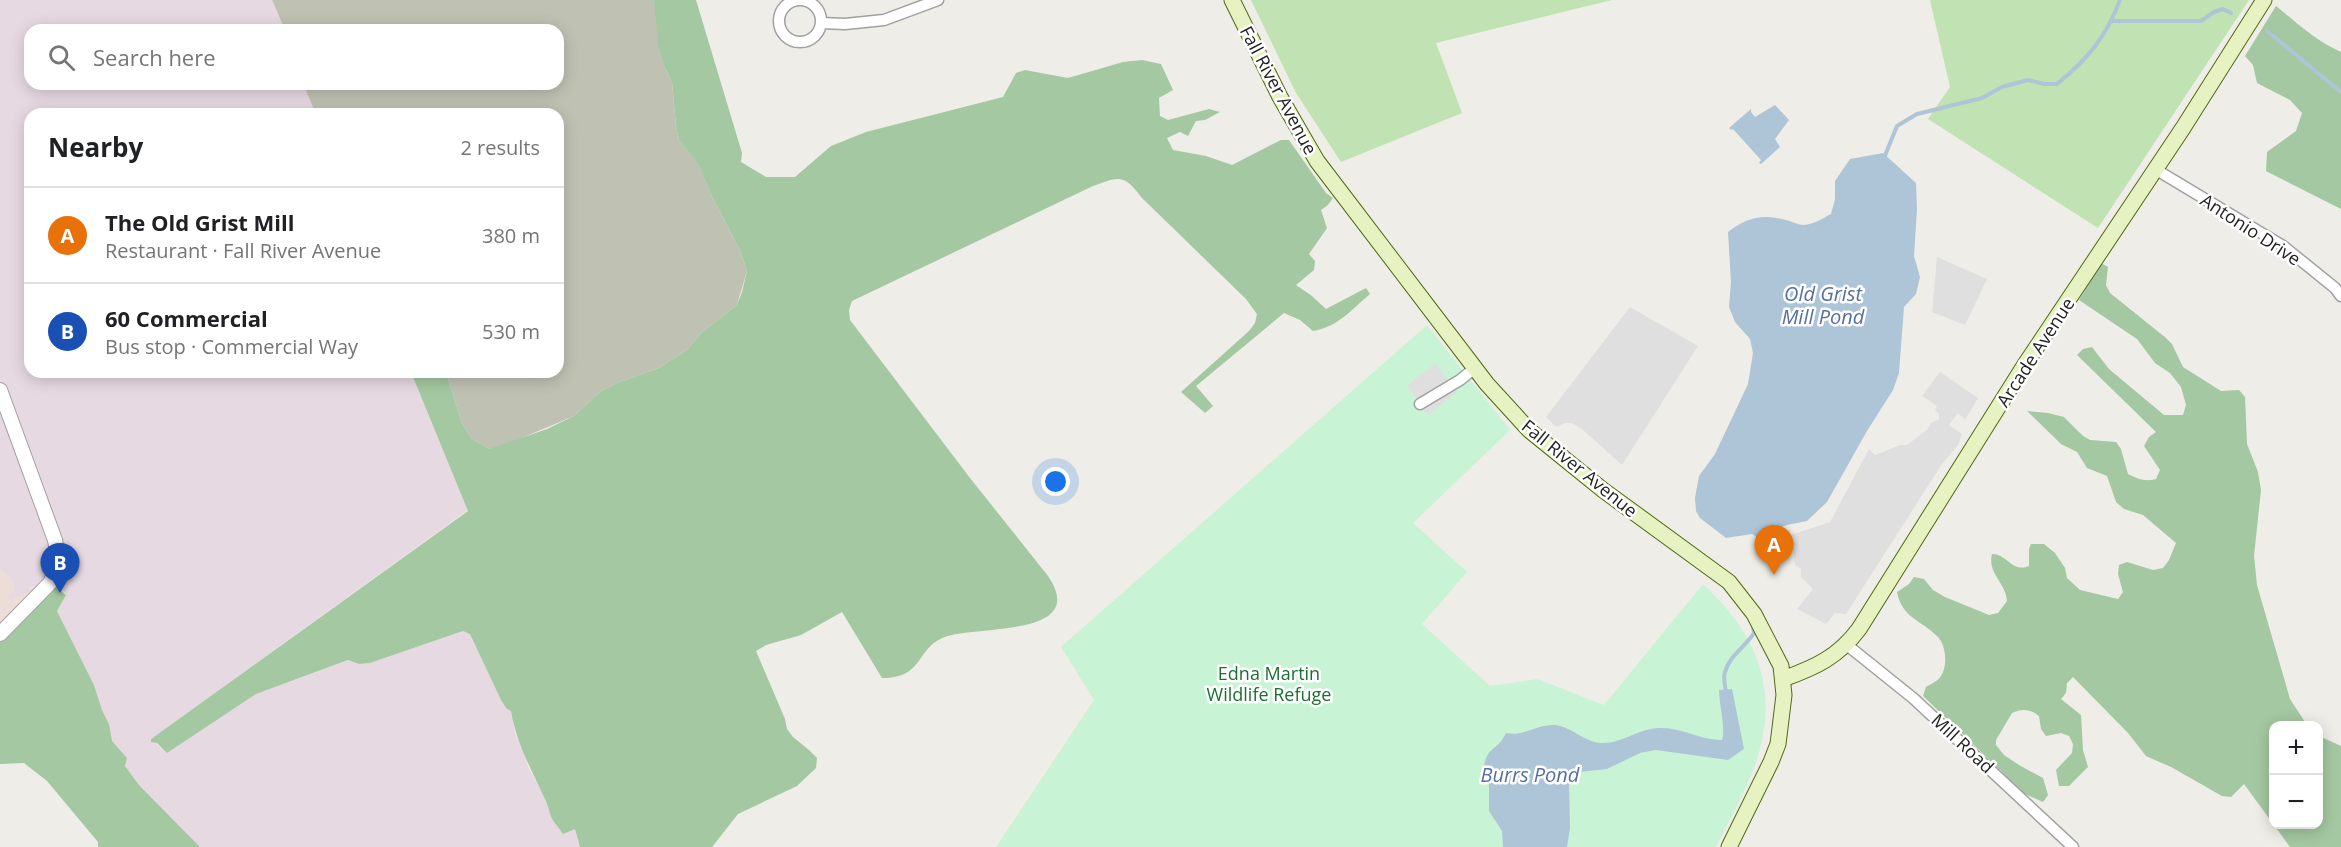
<!DOCTYPE html>
<meta charset="utf-8">
<style>
body{margin:0;font-family:"Open Sans",sans-serif;background:#f6f6f6;color:#202124}
.controls{position:absolute;right:18px;bottom:18px;display:grid;overflow:hidden;border-radius:12px;box-shadow:0 3px 15px #0003}
.controls button{width:54px;height:54px;display:grid;place-items:center;padding:0;border:0;border-bottom:2px solid #e0e0e0;background:#fff;color:#202124;font:30px sans-serif}
.you{position:absolute;left:1056px;top:482px;width:21px;height:21px;margin:-15px;border:4px solid #fff;border-radius:50%;background:#1a73e8;box-shadow:0 0 0 9px #1a73e833}
.badge{display:grid;place-items:center;width:39px;height:39px;border-radius:50%;background:#0f766e;color:#fff;font-size:20px;font-weight:700}
.pin{position:absolute;translate:-50% -50px;filter:drop-shadow(0 2px 3px #0008)}
.pin::after{content:'';position:absolute;top:32px;width:21px;height:18px;background:inherit;clip-path:polygon(0 0,100% 0,50% 100%)}
.list{margin:0;padding:0;list-style:none}
h2{display:flex;justify-content:space-between;align-items:center;height:78px;margin:0;padding:0 24px;font-size:26px}
h2 small{font-size:20px;font-weight:400;color:#757577}
.list li{display:grid;grid-template-columns:39px 1fr auto;gap:18px;align-items:center;box-sizing:border-box;height:96px;padding:0 24px;border-top:2px solid #e0e0e0}
.list b{display:block;font-size:22px;white-space:nowrap}
.list p{margin:0;font-size:20px;white-space:nowrap;color:#757577}
.list em{font-size:20px;font-style:normal;color:#757577}
.icon{flex:none;width:33px;height:33px;fill:none;stroke:currentColor;stroke-width:2;stroke-linecap:round;stroke-linejoin:round}
.map{position:relative;flex:none;width:2341px;height:847px;overflow:hidden}
.search{position:absolute;background:#fff;box-shadow:0 3px 15px #0003;left:24px;top:24px;width:540px;height:66px;display:flex;align-items:center;gap:15px;box-sizing:border-box;padding:0 21px;border-radius:18px;color:#757577;font-size:22px}
.panel{position:absolute;background:#fff;box-shadow:0 3px 15px #0003;left:24px;top:108px;width:540px;height:270px;border-radius:18px}
.map>svg:first-child{display:block}
.commercial{fill:#edddd8}
.industrial{fill:#e7d9e2}
.construction{fill:#bfc2b3}
.grass{fill:#c1e2b3}
.forest{fill:#a4c8a1}
.park{fill:#c9f3d5}
.parking{fill:#dfdfdf}
.water{fill:#adc5d6}
.lines{fill:none;stroke-linecap:round;stroke-linejoin:round}
.stream{stroke:#adc5d6;stroke-width:4}
.minor-casing{stroke:#a0a0a0;stroke-width:13}
.tertiary-casing{stroke:#a0a0a0;stroke-width:16}
.secondary-casing{stroke:#4f6913;stroke-width:17}
.minor{stroke:#fff;stroke-width:10}
.tertiary{stroke:#fff;stroke-width:14}
.secondary{stroke:#e6f2c1;stroke-width:15}
.labels{text-anchor:middle;dominant-baseline:central;stroke-width:5;stroke-linejoin:round;paint-order:stroke}
.street-label{font-size:18px;fill:#1f1f1f;stroke:#fff}
.park-label{font-size:18px;fill:#1a7032;stroke:#fff}
.water-label{font-size:20px;font-style:italic;fill:#576ea3;stroke:#fff}
</style>
<div class="map">
<svg width="2341" height="847" viewBox="0 0 2341 847">
<rect width="100%" height="100%" fill="#eeede7"/>
<path class="commercial" d="M0,569l13,12 1,9 23,-3 -37,45z"/>
<path class="industrial" d="M0,0h272l13,30h-255v54h273l13,30h-286v258h381l57,138 -317,229 16,14 89,-59 93,-34 10,4 11,-1 93,-32 7,2 31,67 10,11 4,22 9,19 4,15 16,29 9,24 7,10 15,-1 5,18h-380l-61,-62 -14,-19 2,-8 -16,-17 -2,-17 -7,-14 -8,-25 -37,-74 9,-16 -1,-3 -6,-3 -29,-2 -3,7 -17,6 -3,-4 7,-6 -1,-9 -13,-12z"/>
<path class="construction" d="M272,0h382l11,68 7,14 4,44 3,14 19,22 14,35 28,53 7,21 -10,34 -37,29 -12,15 -29,19 -42,15 -16,8 -27,25 -74,31 -11,2 -18,-11 -9,-15 -16,-51h112v-258h-242l-13,-30h255v-54h-273z"/>
<path class="grass" d="M1251,0h361l-176,43 26,70 -121,49 -45,-69z
M1930,0h319l-151,228 -170,-109 22,-32z"/>
<path class="forest" d="M654,0h42l43,143 3,10 -1,9 25,15h29l36,-31 35,-14 137,-35 13,-24 9,-3 43,8 55,-16 19,-2 19,4 12,26 -14,8 1,18 8,4 41,-11 11,3 -15,8 -9,1 -8,15 -8,-4 -13,6 6,12 33,6 26,9 49,-25h8l37,53 7,5 -5,7 -7,5 6,18 -18,26 6,7 -1,9 -18,15 16,11 14,13 40,-21 4,6c-20,17 -31,32 -57,37l-13,-11 -16,-7 -88,73 17,20 -8,7 -24,-21 68,-61 6,-8 2,-9 -11,-15 -104,-101c-18,-24 -22,-22 -49,-12l-241,115 -3,9 1,10 120,158 78,98c42,62 -71,49 -103,61 -30,11 -20,41 -63,41l-40,-66 -41,23 -35,10 -10,6 29,68 2,10 6,8 16,13 8,8 -1,10 -19,18 -59,28 -26,33h-132l-5,-18 -12,5c-3,-5 -8,-10 -11,-15 -3,-7 -4,-15 -8,-22 -13,-28 -28,-55 -33,-86l-5,-3 -5,-8 -31,-66 -7,-3 -93,32 -11,1 -11,-4 -92,34 -89,59 -10,-10 -6,-1v-3l317,-228 -57,-139h35l16,51 9,15 18,11 58,-20 27,-13 27,-25 16,-8 42,-15 29,-19 12,-15 37,-29 5,-13 5,-21 -7,-21 -28,-53 -14,-34 -19,-23 -3,-14 -4,-44 -7,-14 -7,-24z
M2276,6c21,17 40,35 65,46v157l-75,-38 1,-19 29,-21 6,-18 -12,-13 -33,-17 -4,-18 -8,-9z
M2101,263l7,4 -2,18 4,8 56,45 6,6 11,23 38,24 18,-1 6,7 2,47 11,28 3,18 -7,66 3,29 33,114 17,26 -33,1v98h44l1,-88 22,10v101h-51l-46,-63 -13,13 -9,-1 -51,-29 -25,-11 -18,-23 -55,-56 -6,6 -1,10 -5,6 20,16 2,35 5,17 -19,19h-10l-3,-16 16,-17 1,-9 -4,-8 -8,-3 -15,3 -5,-7 -2,-13c-8,-7 -17,-8 -27,-3l-16,27v5l8,10 15,10 24,13 5,17 -5,7 -18,-8 -102,-98 3,-9c5,-3 12,-6 15,-11 7,-10 5,-32 -4,-40 -16,-16 -35,-18 -40,-44l12,-8 5,-7 10,2 9,11 12,7 44,18 9,-2 9,-12c-1,-18 -20,-28 -15,-47 16,0 19,19 37,12v-17l2,-5h13l11,9 10,15 2,10 13,12 38,9 5,-7 -5,-18 1,-9 8,-3 26,8 10,-2 6,-8 7,-17 -33,-28 -19,-6 -8,-7 -9,-26 -20,-8 -10,-16 -16,-8 -34,-33 21,2 16,4 19,19 7,4 26,2 5,7 7,25c10,5 17,8 28,5l4,-9 -16,-24 5,-9 7,-5 -79,-77 6,-6 9,-2 17,22 55,46h19l3,-10 -5,-18 -11,-14 -15,-10 -18,-24 -58,-39z
M58,574l1,15 7,6 -9,16 37,74 8,25 7,14 3,17 15,17 -2,8 14,19 61,62h-102v-5l-51,-61 -23,-18 -24,1v-132z"/>
<path class="park" d="M1427,325l83,105 -97,93 54,49 -45,52 68,62 47,-7 67,26 99,-121c58,54 79,112 49,189 -10,25 -24,50 -36,74h-720l98,-147 -33,-53z"/>
<path class="parking" d="M1937,257l50,22 -22,46 -33,-13z
M1630,307l68,39 -76,119 -40,-36 -10,-6h-7l-9,4 -10,-10z
M1435,363l22,29 -29,23 -21,-29z
M1940,372l38,26 -13,22 -7,-7 -9,12 13,9 -4,11 -16,19 -96,150 -11,-1 -9,11 -29,-15 16,-20 -12,-12v-8l-6,-4 -4,-30 39,-13 39,-73 6,6 25,-10h7l20,-15 4,-7 8,-4v-5l-4,-4 2,-4 -15,-10z"/>
<path class="water" d="M1775,105l14,15 -14,19 5,8 -19,17 -2,-1 2,-3 -28,-31 -2,1 -2,-2 22,-19v3l4,5z
M1883,153l33,30 1,26 -3,47 6,21 -4,17 -12,13 -5,66 -6,17 -26,41 -40,71 -20,19 -20,4 -30,12 -5,-3 -26,4 -26,-20 -4,-7 -1,-13 4,-22 16,-22 33,-70 5,-31 -3,-14 -15,-17 -6,-15 2,-25 -3,-50c17,-13 32,-18 53,-13 8,1 16,6 23,6 10,-1 18,-6 27,-11l4,-15v-18l15,-22z
M1732,689l12,60 -16,11 -72,-10 -16,3 -33,16 -28,3 -8,4 -2,7 1,45 -3,19h-64l-1,-16 -13,-20v-29l-6,-7c2,-31 13,-21 23,-42 17,4 31,-9 49,-8 17,2 29,17 46,18 20,1 39,-15 58,-15 22,-1 41,12 63,12 4,-11 -3,-36 -3,-50z"/>
<g class="lines">
<path class="stream" d="M2112,21h89l13,-9 9,-3 8,4
M2267,31l74,61
M1884,158l13,-32 20,-12 65,-16 20,-11 26,-7 16,4h13c31,-25 49,-47 63,-84
M1763,530l10,24
M1726,692c-1,-6 -3,-15 -1,-20 4,-16 21,-26 29,-39l-1,-7"/>
<defs>
<path id="minor" d="M779 21a21 21 0 1 1 42 0a21 21 0 1 1-42 0Z
M821,23l24,1 39,-4 54,-20
M2155,169l128,77 52,42 6,8
M1420,404l40,-24 15,-12
M1847,645l66,53 160,149"/>
<path id="tertiary" d="M0,390l55,150 4,24 -9,19 -50,51"/>
<path id="secondary" d="M1232,0l48,97 37,64 170,223 42,46 74,60 126,92 25,32 27,52 3,29 -6,49 -7,18 -42,85
M1783,679c33,-12 55,-22 76,-50l165,-263 159,-238 81,-128"/>
</defs>
<use href="#minor" class="minor-casing"/>
<use href="#tertiary" class="tertiary-casing"/>
<use href="#secondary" class="secondary-casing"/>
<use href="#minor" class="minor"/>
<use href="#tertiary" class="tertiary"/>
<use href="#secondary" class="secondary"/>
</g>
<g class="labels">
<g class="street-label">
<text transform="translate(1279 90) rotate(62)">Fall River Avenue</text>
<text transform="translate(2251 229) rotate(33)">Antonio Drive</text>
<text transform="translate(2035 352) rotate(-57)">Arcade Avenue</text>
<text transform="translate(1580 468) rotate(39)">Fall River Avenue</text>
<text transform="translate(1963 743) rotate(43)">Mill Road</text>
</g>
<g class="park-label">
<text x="1269" y="673">Edna Martin<tspan x="1269" dy="21">Wildlife Refuge</tspan></text>
</g>
<g class="water-label">
<text x="1823" y="293">Old Grist<tspan x="1823" dy="23">Mill Pond</tspan></text>
<text x="1530" y="774">Burrs Pond</text>
</g>
</g>
</svg>
<div class="controls">
<button>+</button>
<button>−</button>
</div>
<div class="you"></div>
<div class="pin badge" style="left:1774px;top:575px;background:#e8710a">A</div>
<div class="pin badge" style="left:60px;top:593px;background:#1a4fb4">B</div>
<div class="search"><svg class="icon" aria-label="search" viewBox="0 0 24 24"><circle cx="10" cy="10" r="6"/><path d="M15 15l6 6"/></svg>Search here</div>
<section class="panel">
<h2>Nearby<small>2 results</small></h2>
<ul class="list">
<li><span class="badge" style="background:#e8710a">A</span><div><b>The Old Grist Mill</b><p>Restaurant · Fall River Avenue</p></div><em>380 m</em></li>
<li><span class="badge" style="background:#1a4fb4">B</span><div><b>60 Commercial</b><p>Bus stop · Commercial Way</p></div><em>530 m</em></li>
</ul>
</section>
</div>
